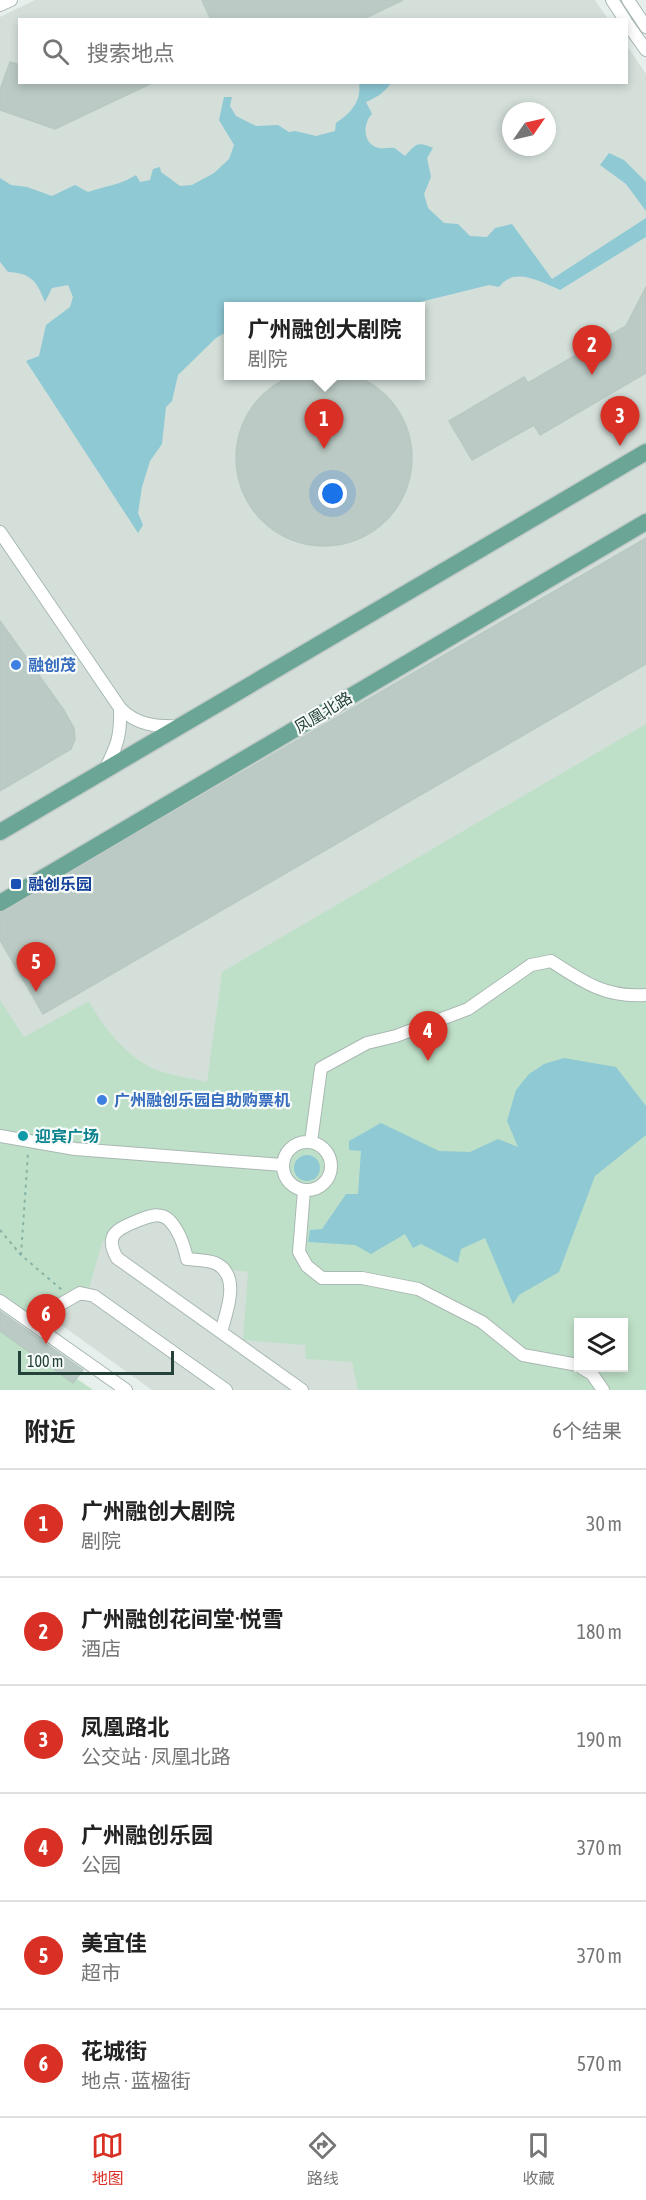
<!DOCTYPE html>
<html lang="zh">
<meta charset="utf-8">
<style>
body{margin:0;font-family:"Asap Condensed","Noto Sans SC",sans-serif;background:#f6f6f6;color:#222}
.controls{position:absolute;right:18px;bottom:18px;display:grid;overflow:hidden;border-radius:0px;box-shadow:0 3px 9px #0003}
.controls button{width:54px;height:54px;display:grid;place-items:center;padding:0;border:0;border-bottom:2px solid #e0e0e0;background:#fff;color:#222;font:30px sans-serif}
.compass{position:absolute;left:502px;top:102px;width:54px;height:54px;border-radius:50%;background:#fff;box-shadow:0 3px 9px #0003;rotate:56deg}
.scale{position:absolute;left:18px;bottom:15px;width:156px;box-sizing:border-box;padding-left:6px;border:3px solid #24423a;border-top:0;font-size:16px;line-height:21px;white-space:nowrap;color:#24423a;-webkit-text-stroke:4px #f7fbf9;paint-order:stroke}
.you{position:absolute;left:333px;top:494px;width:21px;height:21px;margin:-15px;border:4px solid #fff;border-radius:50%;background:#1a73e8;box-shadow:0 0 0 9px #1a73e833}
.badge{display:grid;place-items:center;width:39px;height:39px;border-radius:50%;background:#d93025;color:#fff;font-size:20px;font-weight:700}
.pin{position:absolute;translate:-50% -50px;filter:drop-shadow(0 2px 3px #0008)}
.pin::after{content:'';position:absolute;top:32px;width:21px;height:18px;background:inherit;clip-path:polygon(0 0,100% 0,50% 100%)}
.popup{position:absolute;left:224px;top:302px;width:201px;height:78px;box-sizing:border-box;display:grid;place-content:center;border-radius:0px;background:#fff;filter:drop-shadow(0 2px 4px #0005);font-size:20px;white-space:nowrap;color:#767676}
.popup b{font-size:22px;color:#222}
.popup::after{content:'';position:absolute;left:50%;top:100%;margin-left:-12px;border:12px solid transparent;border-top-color:#fff}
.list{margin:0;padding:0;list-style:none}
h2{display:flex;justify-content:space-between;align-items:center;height:78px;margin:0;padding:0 24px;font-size:26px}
h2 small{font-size:20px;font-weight:400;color:#767676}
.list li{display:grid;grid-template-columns:39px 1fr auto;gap:18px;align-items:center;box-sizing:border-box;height:108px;padding:0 24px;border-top:2px solid #e0e0e0}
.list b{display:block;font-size:22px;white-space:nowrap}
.list p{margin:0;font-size:20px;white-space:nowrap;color:#767676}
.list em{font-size:20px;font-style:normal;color:#767676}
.icon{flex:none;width:33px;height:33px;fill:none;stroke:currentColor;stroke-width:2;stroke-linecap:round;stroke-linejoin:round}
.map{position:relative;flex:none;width:646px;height:1390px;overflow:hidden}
.search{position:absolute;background:#fff;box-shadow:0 3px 9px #0003;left:18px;right:18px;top:18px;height:66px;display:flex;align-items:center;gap:15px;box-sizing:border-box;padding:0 21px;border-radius:0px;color:#767676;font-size:22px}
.sheet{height:726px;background:#fff}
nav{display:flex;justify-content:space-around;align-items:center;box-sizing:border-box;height:84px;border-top:2px solid #e0e0e0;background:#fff;font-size:16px;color:#767676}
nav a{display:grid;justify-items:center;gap:3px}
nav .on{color:#d93025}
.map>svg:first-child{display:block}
.built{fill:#d4dfda;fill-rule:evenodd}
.green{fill:#bfe0c8;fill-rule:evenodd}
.water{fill:#8ec9d4}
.building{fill:#bbcac4;stroke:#b8c9c2;stroke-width:1.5}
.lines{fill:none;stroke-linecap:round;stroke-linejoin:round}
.minor-casing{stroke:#a8b8b2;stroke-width:14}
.major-casing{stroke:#c2cac8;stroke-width:19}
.path{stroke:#86b3a5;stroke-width:2;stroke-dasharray:3 4.5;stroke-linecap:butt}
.minor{stroke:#fff;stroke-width:12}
.major{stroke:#6aa596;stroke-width:16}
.shop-dot{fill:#3f7fe0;stroke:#f7fbf9;stroke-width:2}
.transit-dot{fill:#1a4fb4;stroke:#f7fbf9;stroke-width:2}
.culture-dot{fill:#0f9aa8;stroke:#f7fbf9;stroke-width:2}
.labels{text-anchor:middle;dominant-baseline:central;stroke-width:4.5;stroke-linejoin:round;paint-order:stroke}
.shop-label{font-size:16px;font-weight:bold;fill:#366cbe;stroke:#f7fbf9;text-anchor:start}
.street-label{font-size:16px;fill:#24423a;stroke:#f7fbf9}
.transit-label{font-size:16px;font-weight:bold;fill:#164399;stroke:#f7fbf9;text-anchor:start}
.culture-label{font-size:16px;font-weight:bold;fill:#0d838f;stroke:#f7fbf9;text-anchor:start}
</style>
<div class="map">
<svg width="646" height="1390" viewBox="0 0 646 1390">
<rect width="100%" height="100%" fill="#e6efeb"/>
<path class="built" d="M35,0h560l13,19 -588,1v62h606l1,-36 19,28v1316h-494l-152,-109v-1264zM511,111h36v36h-36zM228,306h192v70h-192zM578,1322h46v46h-46z"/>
<path class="green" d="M646,724v666h-288l-6,-28 -46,-3 -1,-14 -62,-5 5,-68 -64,-9 -17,-41 -14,-3 -39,15 -12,8 -15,54 -60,21 -27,-20v-297l24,37 65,-36c14,27 40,58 68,69 16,6 34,8 50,12l15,-110zM578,1322h46v46h-46z
M0,1325l93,65h-93z"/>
<path class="water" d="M359,83h32c-7,10 -14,14 -25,19l6,12c-10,10 -9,31 7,34 5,1 10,-1 15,0 3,1 8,6 11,8 11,-12 12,-15 28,-8l-6,10 4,19 -7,17 4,14 16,15 14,1 12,12 17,1 8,-9 17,-4 40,55 94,-61v19l-86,53c-19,-8 -46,-24 -61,-3l-10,-2 -85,21h-176v25l-12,7 -38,37 -6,26 -6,6 -4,37 -12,17 -8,26 -4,26 5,12 -5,8 -112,-172 13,-5 7,-31 24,-18 3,-10 -5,-12 -16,3 -7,14c-8,-20 -13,-29 -37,-30l-8,-10v-84l11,7 16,2 25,9 23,-11 13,7c17,-6 33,-7 48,-17l4,7 10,-2 3,-11 7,-2 1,5 19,14 12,-1 22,-12 15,-14 5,-14 -15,-25 5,-23h8l-2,9 6,10 20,10 22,-1 11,7 6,-1 21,5 19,-5 1,-8c15,-10 26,-22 23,-40z
M609,153l15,7 22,22v29l-20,-27 -26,-19z
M564,1058l52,9 30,39v29l-51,41 -36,96 -40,23 -6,9 -28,-66 -24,11 -3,14 -37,-19 -8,4 -8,-14 -34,20 -16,-9 -47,-3 2,-12 12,-1 24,-35h12l3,-43 -12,-1v-9l32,-18 58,28 31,1 28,-13 20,8 -11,-26 9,-31 13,-16 15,-10z
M294 1168a13 13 0 1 1 26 0a13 13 0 1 1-26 0Z"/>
<path class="building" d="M202,0h201l-42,20h-150z
M10,62l10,3v17h134l-99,47 -55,-19v-20z
M646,287v86l-106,62 -6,-10 -62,35 -23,-39 75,-44 4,6 98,-57z
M236 458a88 88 0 1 1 176 0a88 88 0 1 1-176 0Z
M646,538v126l-603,350 -43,-74v-27z
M0,621l63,88 11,19 1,11 -4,10 -71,42z
M0,1311l83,59 -10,13 -73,-52z"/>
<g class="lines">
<defs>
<path id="minor" d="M612,0l13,20
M628,0l18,27
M0,5l11,-5
M626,22l20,28
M0,532l120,176
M105,770c12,-25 16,-33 15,-62 16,17 37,19 60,18
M0,1136l75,13 207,16
M283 1166a24 24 0 1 1 48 0a24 24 0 1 1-48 0Z
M311,1142l10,-74 46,-25 29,-7 72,-27 63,-44 20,-4c32,21 55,37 95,34
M304,1190l-5,62 8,14 15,12h40l56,11 64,33 41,33 55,10
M0,1301l126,89
M30,1322l50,-29 14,3 132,94
M221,1332c5,-19 21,-57 -6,-69 -7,-3 -19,-3 -28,-4 -3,-14 -8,-29 -18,-39 -10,-9 -22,-3 -32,1 -20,8 -33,14 -20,37l185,132
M582,1368l10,6 11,16"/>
<path id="major" d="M0,832l646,-380
M0,903l646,-381"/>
</defs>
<use href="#minor" class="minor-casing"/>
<use href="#major" class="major-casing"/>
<path class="path" d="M0,1230l21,25 41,35
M21,1255l7,-102"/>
<use href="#minor" class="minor"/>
<use href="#major" class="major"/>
</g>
<g class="shop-dot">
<circle cx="16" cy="665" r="6"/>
<circle cx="102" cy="1100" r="6"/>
</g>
<rect class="transit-dot" x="10" y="878" width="12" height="12" rx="3"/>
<circle class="culture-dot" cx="23" cy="1136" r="6"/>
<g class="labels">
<g class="shop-label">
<text x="28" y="665">融创茂</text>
<text x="114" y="1100">广州融创乐园自助购票机</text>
</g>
<g class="street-label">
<text transform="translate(323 712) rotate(-31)">凤凰北路</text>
</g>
<g class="transit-label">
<text x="28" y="884">融创乐园</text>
</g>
<g class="culture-label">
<text x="35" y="1136">迎宾广场</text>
</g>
</g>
</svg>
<div class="controls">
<button><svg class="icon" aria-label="layers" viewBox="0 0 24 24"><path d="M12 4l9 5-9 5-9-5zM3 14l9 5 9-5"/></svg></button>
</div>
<svg class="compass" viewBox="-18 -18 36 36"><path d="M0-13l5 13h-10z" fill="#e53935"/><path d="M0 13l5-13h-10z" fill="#767676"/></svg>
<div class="scale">100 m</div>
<div class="you"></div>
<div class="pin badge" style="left:324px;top:449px">1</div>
<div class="popup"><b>广州融创大剧院</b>剧院</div>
<div class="pin badge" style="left:592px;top:375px">2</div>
<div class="pin badge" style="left:620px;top:446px">3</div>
<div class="pin badge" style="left:428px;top:1061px">4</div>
<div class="pin badge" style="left:36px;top:992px">5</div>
<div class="pin badge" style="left:46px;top:1344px">6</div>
<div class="search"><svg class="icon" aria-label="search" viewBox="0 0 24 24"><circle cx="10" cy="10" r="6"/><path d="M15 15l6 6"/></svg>搜索地点</div>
</div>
<section class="sheet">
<h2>附近<small>6个结果</small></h2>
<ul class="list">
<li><span class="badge">1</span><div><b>广州融创大剧院</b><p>剧院</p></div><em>30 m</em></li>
<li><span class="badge">2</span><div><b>广州融创花间堂·悦雪</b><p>酒店</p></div><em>180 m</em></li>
<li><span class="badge">3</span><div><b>凤凰路北</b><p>公交站 · 凤凰北路</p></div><em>190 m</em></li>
<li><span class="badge">4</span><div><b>广州融创乐园</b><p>公园</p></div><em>370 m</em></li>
<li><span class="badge">5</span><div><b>美宜佳</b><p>超市</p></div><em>370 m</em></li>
<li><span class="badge">6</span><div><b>花城街</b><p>地点 · 蓝楹街</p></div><em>570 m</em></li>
</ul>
</section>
<nav>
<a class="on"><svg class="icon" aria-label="map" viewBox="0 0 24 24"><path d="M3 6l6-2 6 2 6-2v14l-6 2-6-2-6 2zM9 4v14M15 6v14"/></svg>地图</a>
<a><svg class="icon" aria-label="directions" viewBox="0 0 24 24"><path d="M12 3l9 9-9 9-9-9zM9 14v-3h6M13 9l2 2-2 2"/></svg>路线</a>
<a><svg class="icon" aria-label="saved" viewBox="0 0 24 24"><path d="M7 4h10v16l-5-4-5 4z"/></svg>收藏</a>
</nav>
